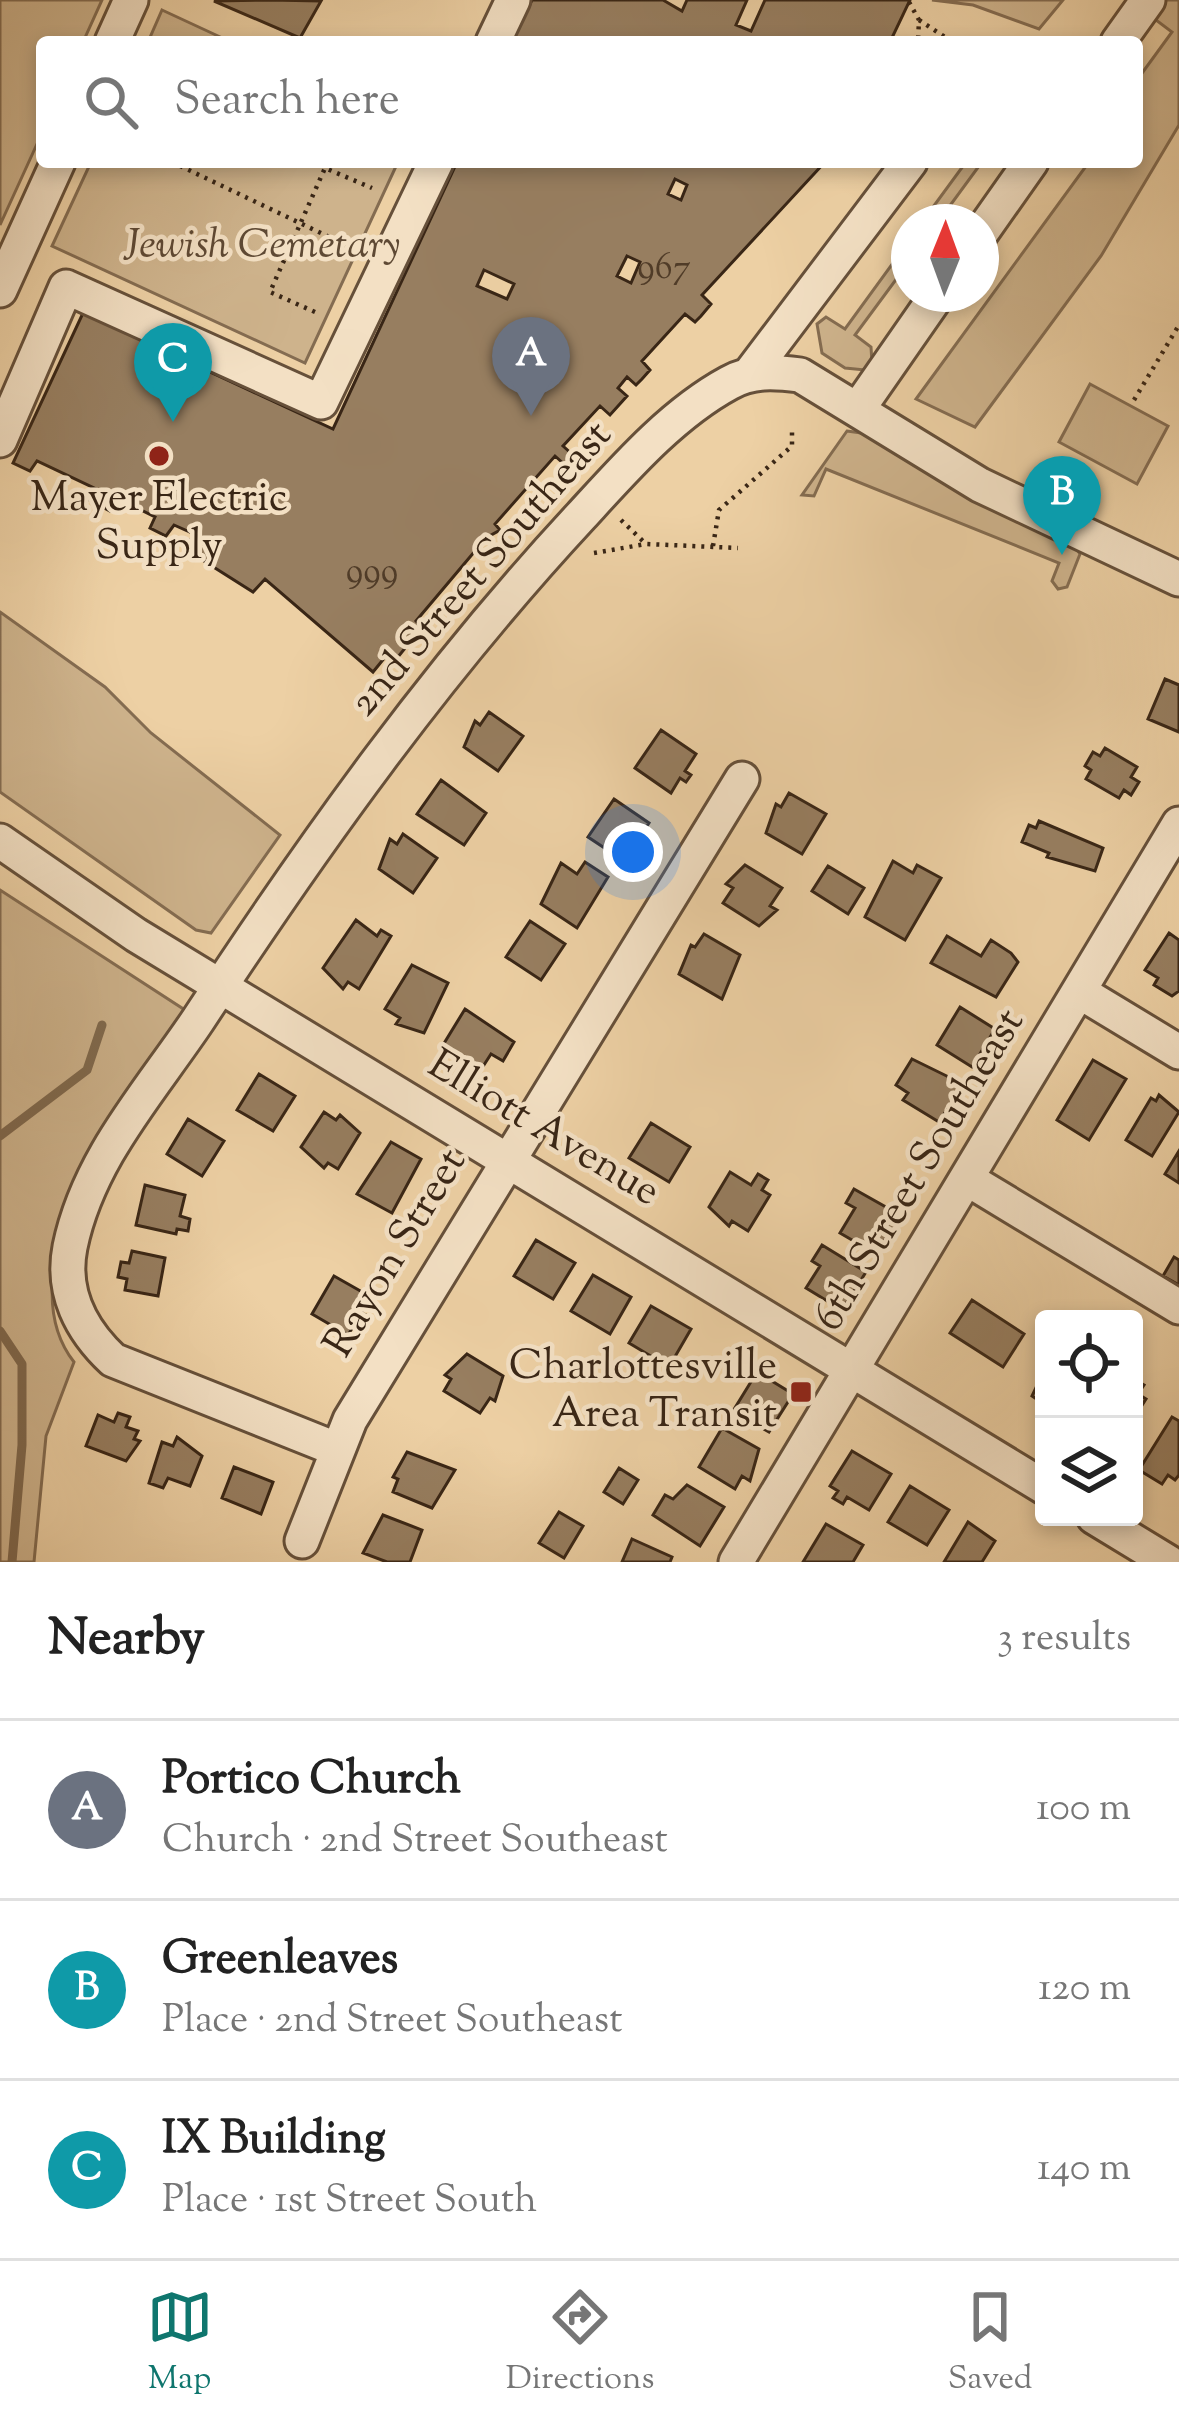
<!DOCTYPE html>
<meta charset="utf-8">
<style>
body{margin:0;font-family:"Sorts Mill Goudy",serif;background:#f6f6f6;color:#222}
.controls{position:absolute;right:36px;bottom:36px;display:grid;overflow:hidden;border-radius:12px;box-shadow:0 6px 18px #0003}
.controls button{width:108px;height:108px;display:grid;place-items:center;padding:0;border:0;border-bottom:3px solid #e0e0e0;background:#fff;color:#222;font:60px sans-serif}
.compass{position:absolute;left:891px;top:204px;width:108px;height:108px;border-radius:50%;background:#fff;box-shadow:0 6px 18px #0003;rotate:1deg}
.you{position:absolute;left:633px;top:852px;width:42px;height:42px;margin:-30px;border:9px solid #fff;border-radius:50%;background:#1a73e8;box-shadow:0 0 0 18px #1a73e833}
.badge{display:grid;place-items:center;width:78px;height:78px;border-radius:50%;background:#0f766e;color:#fff;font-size:39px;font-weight:700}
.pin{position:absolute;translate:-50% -99px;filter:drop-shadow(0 3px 6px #0008)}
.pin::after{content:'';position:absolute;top:63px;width:42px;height:36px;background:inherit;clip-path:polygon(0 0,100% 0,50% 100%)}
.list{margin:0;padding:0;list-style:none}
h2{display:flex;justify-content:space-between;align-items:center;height:156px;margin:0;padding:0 48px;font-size:51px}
h2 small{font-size:39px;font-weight:400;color:#767676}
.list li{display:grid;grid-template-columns:78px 1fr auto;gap:36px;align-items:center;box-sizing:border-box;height:180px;padding:0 48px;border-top:3px solid #e0e0e0}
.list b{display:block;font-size:45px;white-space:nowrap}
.list p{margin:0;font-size:39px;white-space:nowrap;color:#767676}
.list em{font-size:39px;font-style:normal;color:#767676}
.icon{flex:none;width:66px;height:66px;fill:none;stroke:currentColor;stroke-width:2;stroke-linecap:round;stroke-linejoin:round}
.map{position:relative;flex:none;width:1179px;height:1562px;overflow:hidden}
.search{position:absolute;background:#fff;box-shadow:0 6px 18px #0003;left:36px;right:36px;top:36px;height:132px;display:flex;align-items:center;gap:30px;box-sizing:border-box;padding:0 42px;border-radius:12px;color:#767676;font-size:45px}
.sheet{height:696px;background:#fff}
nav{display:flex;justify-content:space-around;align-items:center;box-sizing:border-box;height:168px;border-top:3px solid #e0e0e0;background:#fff;font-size:33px;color:#767676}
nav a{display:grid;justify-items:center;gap:6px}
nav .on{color:#0f766e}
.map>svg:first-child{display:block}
.green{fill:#ceb38c;stroke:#846c51;stroke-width:3}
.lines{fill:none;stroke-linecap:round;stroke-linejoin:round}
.stream{stroke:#80694e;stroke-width:9}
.building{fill:#977e60;stroke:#392616;stroke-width:3;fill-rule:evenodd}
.minor-casing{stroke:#66503a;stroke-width:39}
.path{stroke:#392616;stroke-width:4.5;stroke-dasharray:3 6;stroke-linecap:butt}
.minor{stroke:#f3e0c4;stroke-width:33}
.poi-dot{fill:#8f2418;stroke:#f3e0c4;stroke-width:4.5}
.labels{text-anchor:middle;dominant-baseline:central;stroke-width:9;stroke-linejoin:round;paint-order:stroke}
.number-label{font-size:36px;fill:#503c28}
.park-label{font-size:42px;font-style:italic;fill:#5e4934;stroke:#f3e0c4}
.poi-label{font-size:42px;fill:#392616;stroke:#f3e0c4}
.street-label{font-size:42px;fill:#392616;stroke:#f3e0c4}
</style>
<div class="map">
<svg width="1179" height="1562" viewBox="0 0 1179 1562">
<rect width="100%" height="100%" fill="#edd0a4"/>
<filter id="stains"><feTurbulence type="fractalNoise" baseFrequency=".00167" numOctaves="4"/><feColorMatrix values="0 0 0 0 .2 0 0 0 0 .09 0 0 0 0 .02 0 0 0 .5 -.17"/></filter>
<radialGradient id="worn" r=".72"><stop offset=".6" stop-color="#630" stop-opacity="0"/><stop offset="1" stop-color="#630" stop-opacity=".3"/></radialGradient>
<path class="green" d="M0,0h102l-19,42h-41v91l-42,92z
M932,0h131l-24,29 -66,-24z
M1152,0h27v125l-78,131 -126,171 -59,-28 173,-237h48v-82l35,-48 -28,-21z
M162,10l69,32h-83z
M91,162h307l-93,201 -253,-117z
M966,162h16l-44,60h-16z
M909,241v21l-54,73 16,12 1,16 -7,7 -20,-2 -23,-15 -5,-29 9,-7 19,12z
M1090,384l78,42 -31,58 -78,-42z
M847,431l14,2 210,108 9,13 -13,33 -9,2 -6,-8 7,-18 -233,-94 -12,27 -12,-1z
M0,612l105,75 46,46 129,102 -69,98 -15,-3 -196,-138z
M0,890l188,122c-55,80 -188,255 -114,350l-28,74 -12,126h-34z"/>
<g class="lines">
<path class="stream" d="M0,1136l87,-66 15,-45
M0,1331l22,33v81l-10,117"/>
</g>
<path class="building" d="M270,0l51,1 -21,37 -86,-37z
M532,0h131l19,11 5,-11h60l-11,25 15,6 14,-31h145l-20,42h-378z
M457,162h368l-123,133 9,9 -10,12 -6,6 -10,-8 -43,47 8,9 -8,9 -6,6 -9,-8 -9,11 9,8 -17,19 -10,-9 -37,40 10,9 -9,9 -9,-8 -60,68 5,6 -14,8 -70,83 6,6 -24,30 -8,-6 -17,21 -108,-93 -12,13 -68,-43 9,-15 -20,-9 -8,11 -16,-8 5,-11 -36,-18 -9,12 -21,-11 7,-11 -59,-28 -7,10 -17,-8 70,-150 250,116zM675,179l12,6 -6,15 -13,-6zM627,256l13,6 -9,21 -14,-7zM484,270l30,14 -7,15 -30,-13z
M1165,679l14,6v47l-31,-13z
M489,712l34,24 -25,35 -34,-24 11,-26 5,4z
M661,730l35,24 -11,17 6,4 -5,7 -6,-4 -9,15 -36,-25z
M1105,748l32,19 -6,10 8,5 -8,13 -7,-5 -5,8 -33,-19 5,-9 -6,-4 8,-14 7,4z
M441,780l45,33 -22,32 -47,-31z
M789,793l37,21 -24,40 -36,-21 10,-29 5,3z
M614,799l35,24 -25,38 -36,-24z
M1039,821l64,27 -8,23 -48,-14 2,-4 -27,-11 7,-17 7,3z
M403,834l34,24 -24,35 -34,-24 11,-30 7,5z
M893,861l20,12 4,-8 24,13 -36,62 -40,-23z
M585,862l23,15 -31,51 -36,-24 20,-41 16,11z
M745,865l37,23 -12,18 7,4 -18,16 -36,-23 10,-15 -7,-4z
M828,866l36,22 -16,26 -36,-23z
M356,920l21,16 4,-6 10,6 -32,53 -11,-7 -5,7 -20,-21z
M530,921l35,23 -24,36 -35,-23z
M1169,933l10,7v51l-7,5 -18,-11 4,-7 -13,-8z
M704,934l36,21 -18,44 -43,-25 12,-29 4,2z
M947,936l34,20 10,-16 20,13 7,9 -22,35 -65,-34z
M412,965l36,18 -24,50 -28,-9 4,-6 -15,-9z
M960,1007l35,22 -23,38 -35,-22z
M465,1009l49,33 -11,19 -12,-7 -9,14 -14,-8 -3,5 -22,-20z
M912,1059l51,25 -24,38 -36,-22 5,-7 -12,-8z
M1093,1060l33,19 -37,61 -32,-20z
M259,1074l36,22 -22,35 -36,-21z
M1159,1095l20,17 -27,44 -26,-16 25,-42 5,3z
M324,1112l12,8 4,-5 20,18 -22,36 -10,-6 -4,5 -23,-21z
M188,1119l36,22 -22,35 -35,-22z
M651,1123l39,24 -21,35 -40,-24z
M391,1142l30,17 -29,54 -35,-19z
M1179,1151v32l-14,-9z
M730,1172l21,13 7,-11 10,6 -6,10 8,5 -22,36 -16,-10 -3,5 -20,-19z
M145,1185l40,10 -5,21 10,3 -2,12 -11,-2 -1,5 -40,-9z
M854,1189l46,26 -9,26 -5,-3 -10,16 -36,-21 15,-25 -9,-5z
M536,1240l39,23 -22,36 -39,-23z
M822,1245l44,27 -24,38 -36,-22 14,-22 -8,-5z
M132,1251l33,7 -7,38 -33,-6 2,-11 -9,-2 3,-15 8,1z
M1174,1257l5,3v25l-16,-9z
M593,1275l38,22 -21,37 -39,-23z
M334,1276l37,21 -10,16 7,3 -6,10 -6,-4 -8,13 -36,-21z
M972,1300l52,34 -21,33 -53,-34z
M651,1306l40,23 -22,38 -40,-24z
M467,1354l36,22 -8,25 -5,-3 -10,15 -36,-22 7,-12 -6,-4z
M1044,1371v33l-12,-8z
M757,1372l36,22 -24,38 -36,-21z
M1134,1379l10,6 -6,9 8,5 -12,19z
M118,1413l12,4 -4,10 12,4 -4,8 6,2 -14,20 -40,-15 12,-31 16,7z
M1172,1417l7,4v54l-4,5 -7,-5 -6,9 -23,-14z
M722,1428l37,21 -9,32 -8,-5 -7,13 -36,-22z
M177,1437l25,19 -12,30 -22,-8 -5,10 -14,-5 13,-41 11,4z
M852,1451l39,23 -22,36 -22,-13 -4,7 -10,-6 5,-7 -8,-5z
M407,1452l48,18 -23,38 -39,-16 5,-13 -5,-2z
M234,1467l39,15 -12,32 -39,-16z
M619,1468l19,12 -15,24 -19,-12z
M687,1485l37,22 -24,39 -47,-31 12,-20 8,4z
M910,1486l39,24 -22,35 -39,-23z
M559,1512l24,14 -19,32 -25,-15z
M383,1515l39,15 -12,32h-23l-24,-9z
M968,1522l27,19 -13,21h-38z
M826,1524l37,21 -10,17h-50z
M632,1539l40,18 -2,5h-48z"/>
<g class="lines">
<defs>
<path id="minor" d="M112,42l19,-42
M493,42l20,-42
M1118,42l30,-42
M981,233l50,-71
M0,290l58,-128
M749,375l161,-213
M858,409l80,-115
M0,440l66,-153 255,115 115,-240
M0,841l136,94 908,552
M1080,992l99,60
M969,1180l210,127
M336,1449l-223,-89c-32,-30 -52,-68 -43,-113 18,-88 79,-154 128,-227 116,-177 239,-349 383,-504 44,-48 91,-102 148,-133 23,-13 46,-11 71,-8l180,110 199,94
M1094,1517l74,45
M302,1541l48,-121 392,-641
M736,1562l443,-738"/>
</defs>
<use href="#minor" class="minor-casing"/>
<path class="path" d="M909,2l10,18 -1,22
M919,20l29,19
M172,162l174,83
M315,312l-45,-20 55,-124 47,20
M1134,400l45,-75
M621,520l25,24 92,4
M713,546l6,-36 73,-64v-18
M594,553l52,-9"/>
<use href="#minor" class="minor"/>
</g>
<g class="poi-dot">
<circle cx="159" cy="456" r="12"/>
<rect x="789" y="1380" width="24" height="24" rx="6"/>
</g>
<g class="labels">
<g class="number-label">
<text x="664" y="269">967</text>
<text x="372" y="573">999</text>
</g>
<g class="park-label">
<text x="262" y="247">Jewish Cemetary</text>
</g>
<g class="poi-label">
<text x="159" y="500">Mayer Electric<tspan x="159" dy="48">Supply</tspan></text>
<text x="777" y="1368" text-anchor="end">Charlottesville<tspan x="777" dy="48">Area Transit</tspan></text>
</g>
<g class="street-label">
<text transform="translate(482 570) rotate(-49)">2nd Street Southeast</text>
<text transform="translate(543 1130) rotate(31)">Elliott Avenue</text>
<text transform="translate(921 1171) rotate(-59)">6th Street Southeast</text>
<text transform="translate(397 1254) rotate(-59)">Rayon Street</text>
</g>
</g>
<rect width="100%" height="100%" filter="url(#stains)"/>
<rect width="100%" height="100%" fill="url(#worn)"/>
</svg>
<div class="controls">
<button><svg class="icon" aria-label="locate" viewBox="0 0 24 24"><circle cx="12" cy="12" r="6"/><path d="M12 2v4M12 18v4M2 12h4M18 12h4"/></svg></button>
<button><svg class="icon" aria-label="layers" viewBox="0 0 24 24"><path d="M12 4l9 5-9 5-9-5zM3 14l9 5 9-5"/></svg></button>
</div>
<svg class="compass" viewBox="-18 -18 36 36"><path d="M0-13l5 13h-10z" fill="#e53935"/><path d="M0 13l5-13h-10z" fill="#767676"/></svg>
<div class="you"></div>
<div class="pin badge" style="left:531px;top:416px;background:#6b7280">A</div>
<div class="pin badge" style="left:1062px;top:555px;background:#0f9aa8">B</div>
<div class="pin badge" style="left:173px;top:422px;background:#0f9aa8">C</div>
<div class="search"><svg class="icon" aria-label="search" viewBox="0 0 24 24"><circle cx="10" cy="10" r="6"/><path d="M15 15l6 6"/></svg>Search here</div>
</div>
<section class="sheet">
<h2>Nearby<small>3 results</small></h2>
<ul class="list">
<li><span class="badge" style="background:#6b7280">A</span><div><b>Portico Church</b><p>Church · 2nd Street Southeast</p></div><em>100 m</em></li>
<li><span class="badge" style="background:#0f9aa8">B</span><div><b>Greenleaves</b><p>Place · 2nd Street Southeast</p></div><em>120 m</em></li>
<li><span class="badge" style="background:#0f9aa8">C</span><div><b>IX Building</b><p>Place · 1st Street South</p></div><em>140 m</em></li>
</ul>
</section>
<nav>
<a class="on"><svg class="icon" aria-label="map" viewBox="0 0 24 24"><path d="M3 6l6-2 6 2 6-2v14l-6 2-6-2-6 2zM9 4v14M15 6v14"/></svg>Map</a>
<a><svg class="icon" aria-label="directions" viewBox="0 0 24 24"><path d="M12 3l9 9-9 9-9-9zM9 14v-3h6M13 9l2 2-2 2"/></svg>Directions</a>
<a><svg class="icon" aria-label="saved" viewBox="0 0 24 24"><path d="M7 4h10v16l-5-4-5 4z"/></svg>Saved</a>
</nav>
